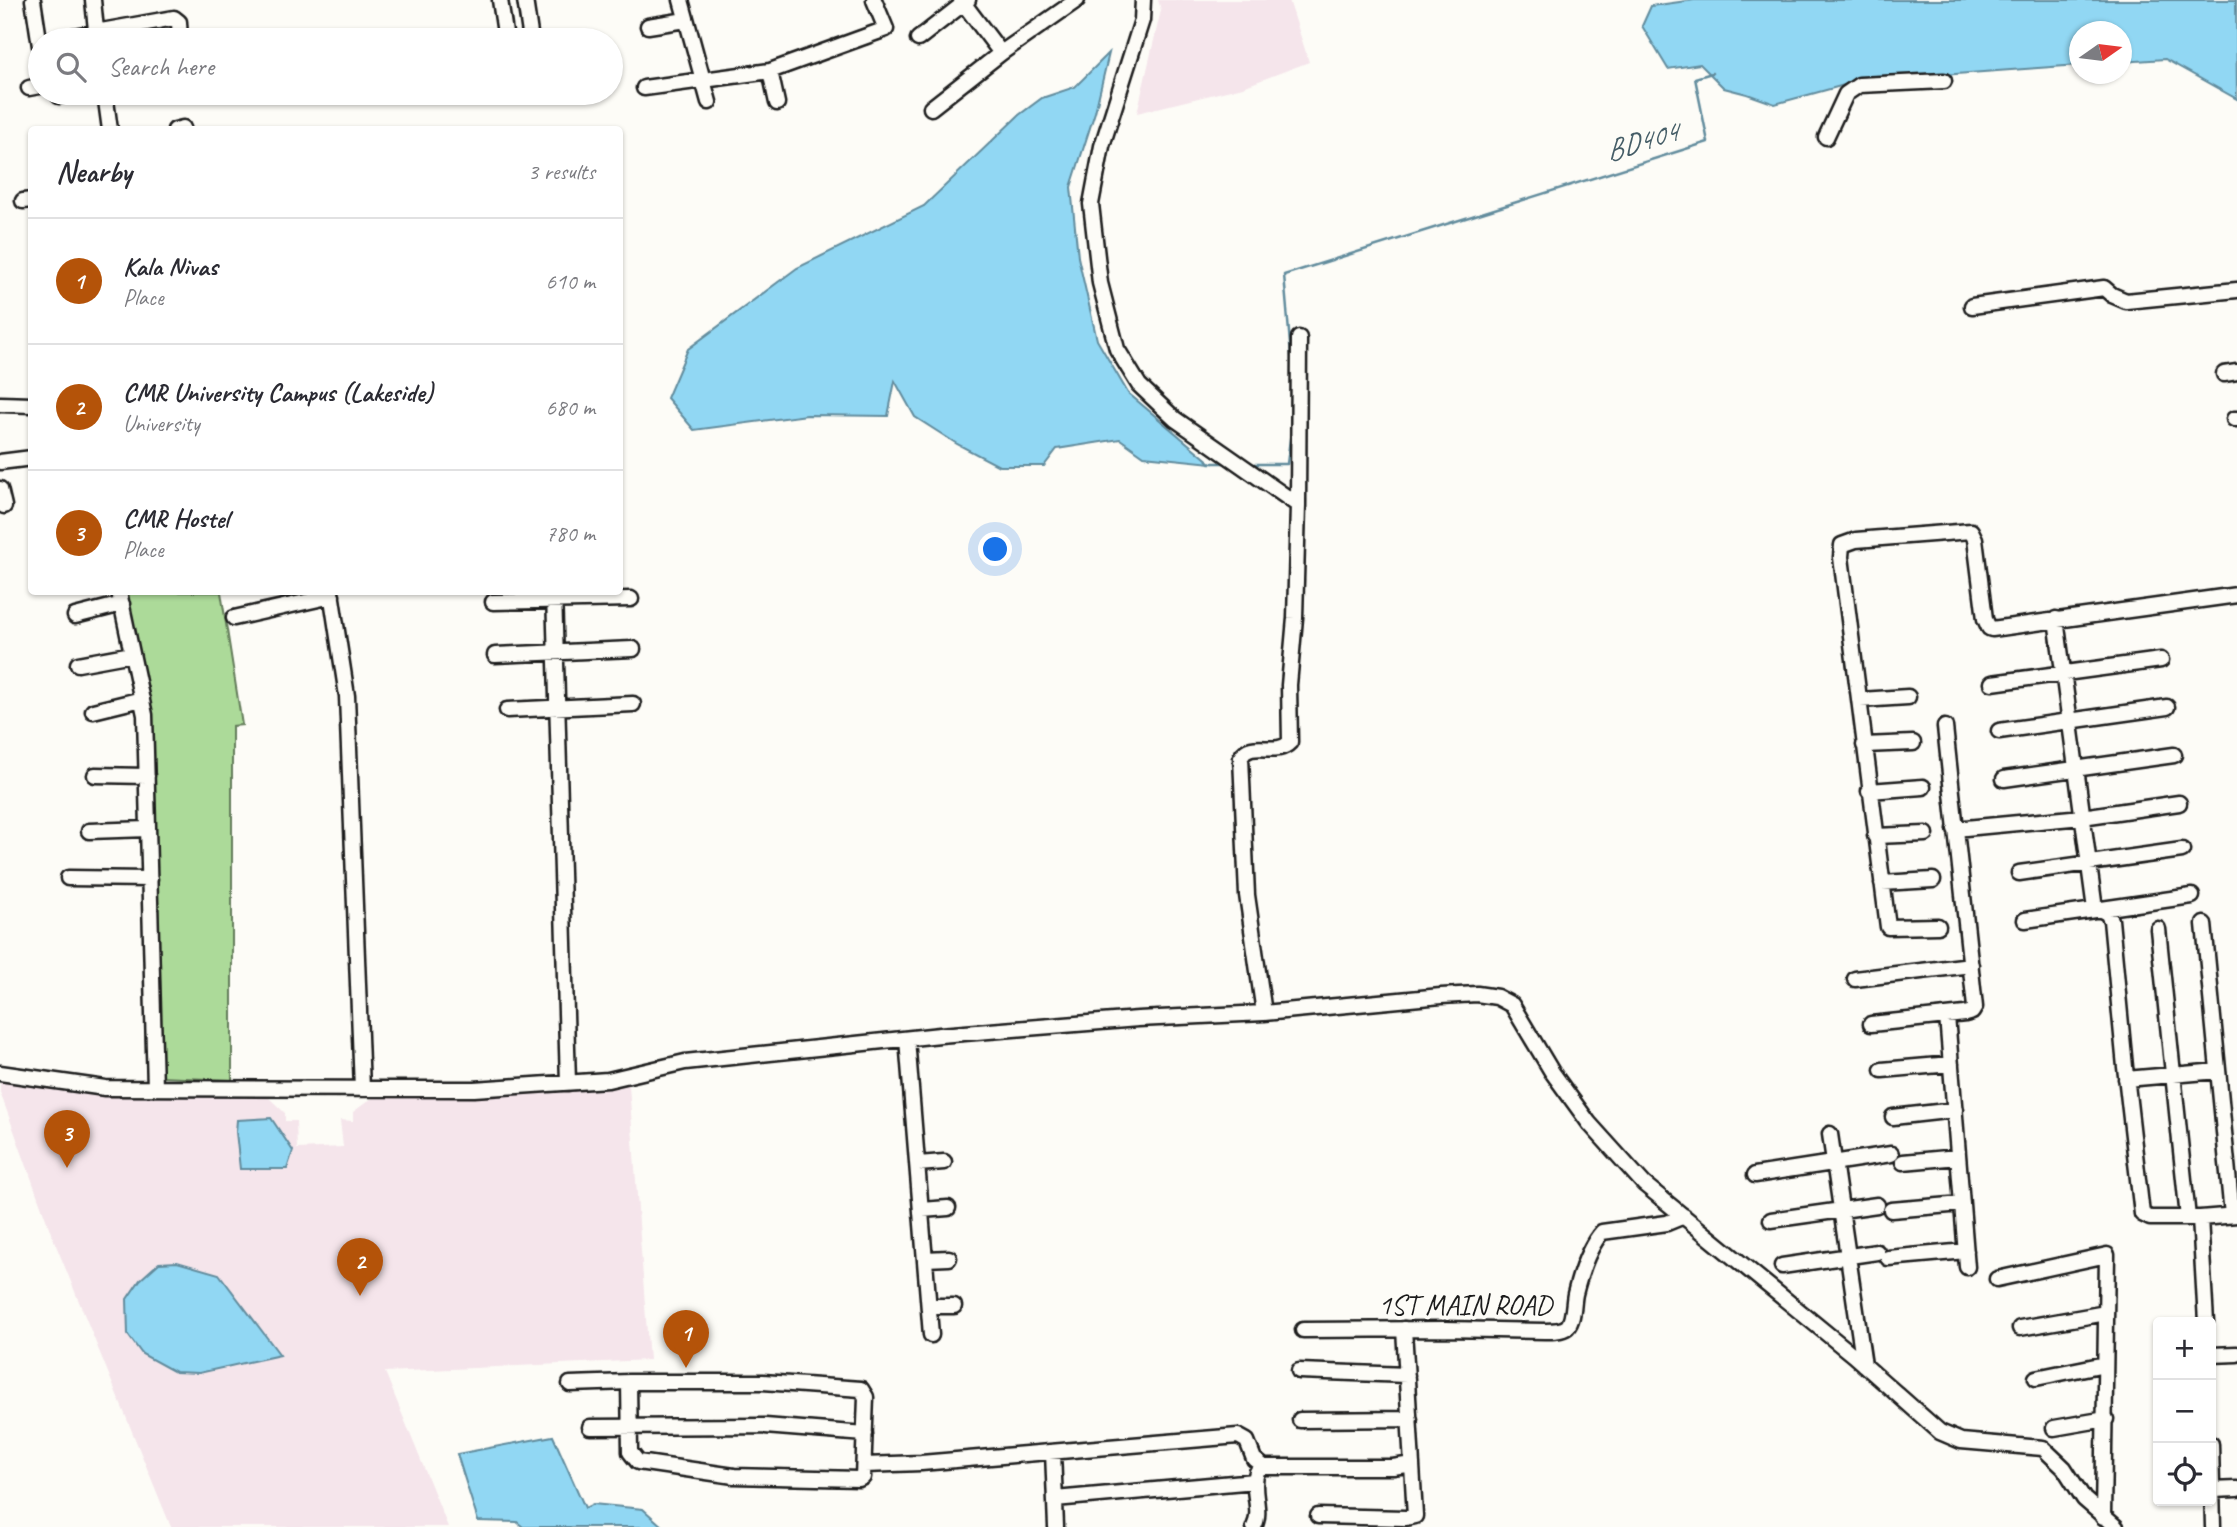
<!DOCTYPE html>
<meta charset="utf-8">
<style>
body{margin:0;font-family:Caveat,sans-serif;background:#f2f2f3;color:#2b2b33}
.controls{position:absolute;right:21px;bottom:21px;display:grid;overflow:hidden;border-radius:7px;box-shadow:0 2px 5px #0004}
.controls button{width:63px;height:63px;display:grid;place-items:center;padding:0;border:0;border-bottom:2px solid #e1e1e2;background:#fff;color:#2b2b33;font:35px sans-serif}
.compass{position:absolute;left:2069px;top:21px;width:63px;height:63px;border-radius:50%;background:#fff;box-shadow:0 2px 5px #0004;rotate:76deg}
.you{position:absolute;left:996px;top:550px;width:24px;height:24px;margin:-18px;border:5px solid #fff;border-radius:50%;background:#1a73e8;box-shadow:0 0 0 10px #1a73e833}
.badge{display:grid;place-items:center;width:46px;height:46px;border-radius:50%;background:#b45309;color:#fff;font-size:23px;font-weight:700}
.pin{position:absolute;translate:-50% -58px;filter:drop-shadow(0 2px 4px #0008)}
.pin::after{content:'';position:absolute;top:37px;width:24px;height:21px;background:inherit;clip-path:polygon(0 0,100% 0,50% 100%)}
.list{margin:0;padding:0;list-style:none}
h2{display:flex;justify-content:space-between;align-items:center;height:91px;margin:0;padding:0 28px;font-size:30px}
h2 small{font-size:23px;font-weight:400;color:#7c7c81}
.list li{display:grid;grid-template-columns:46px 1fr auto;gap:21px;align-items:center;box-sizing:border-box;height:126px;padding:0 28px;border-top:2px solid #e1e1e2}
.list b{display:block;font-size:26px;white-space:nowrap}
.list p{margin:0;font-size:23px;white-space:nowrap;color:#7c7c81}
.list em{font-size:23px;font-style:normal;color:#7c7c81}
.icon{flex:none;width:38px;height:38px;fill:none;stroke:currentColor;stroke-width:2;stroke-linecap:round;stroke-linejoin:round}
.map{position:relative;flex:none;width:2237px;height:1527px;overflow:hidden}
.search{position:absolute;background:#fff;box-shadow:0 2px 5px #0004;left:28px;top:28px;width:595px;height:77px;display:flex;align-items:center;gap:18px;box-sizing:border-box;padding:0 24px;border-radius:38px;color:#7c7c81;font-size:26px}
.panel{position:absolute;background:#fff;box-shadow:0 2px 5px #0004;left:28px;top:126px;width:595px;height:469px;border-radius:7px}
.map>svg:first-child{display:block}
.built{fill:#f5e5eb}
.green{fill:#acda99;stroke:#647b5a;stroke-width:2}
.water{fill:#91d7f3;stroke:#628c9d;stroke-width:2}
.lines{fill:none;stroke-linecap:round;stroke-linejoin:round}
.stream{stroke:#628c9d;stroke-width:2.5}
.minor-casing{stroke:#1c1c1c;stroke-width:19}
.minor{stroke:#fdfcf7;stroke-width:14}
.labels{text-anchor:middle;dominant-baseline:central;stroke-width:7;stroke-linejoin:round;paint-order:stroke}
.street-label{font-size:28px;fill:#1c1c1c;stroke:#fdfcf7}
.water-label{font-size:30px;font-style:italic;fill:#455d67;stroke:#fdfcf7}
</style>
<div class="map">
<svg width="2237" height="1527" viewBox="0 0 2237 1527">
<rect width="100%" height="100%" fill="#fdfcf7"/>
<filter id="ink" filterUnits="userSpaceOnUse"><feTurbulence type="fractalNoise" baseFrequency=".0143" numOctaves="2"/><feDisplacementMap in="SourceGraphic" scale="14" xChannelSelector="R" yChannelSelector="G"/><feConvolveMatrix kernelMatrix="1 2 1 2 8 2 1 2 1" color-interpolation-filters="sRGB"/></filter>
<g filter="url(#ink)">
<path class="built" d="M1158,0h131l20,62 -66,25 -106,26 24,-103z
M0,1081l139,14 130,3 16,15v8h11l1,28 46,-2 -3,-27 13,1v-9l22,-16 254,-11 20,275 -264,12 63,155h-277l-120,-294 -51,-141z"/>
<path class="green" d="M126,592h95l21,133 -10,1v354l-71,-3 -8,-353z"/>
<path class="water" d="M1694,0h542l1,99 -72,-40 -43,3v-30h-42l-1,33 -220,16 -84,23 -28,-10 -23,-6 -24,-24 -32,5 -26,-43 9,-20z
M1109,53l-14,59 -24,75 7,70 19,83 31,53 83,70 -67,-7 -24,-17 -63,10 -13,17h-45l-42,-22 -42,-27 -20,-36 -7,35 -81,-1 -113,15 -27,-32 21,-49 109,-81 127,-62 95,-91 23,-17 33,-11z
M271,1118l22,33 -6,18h-47l-4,-37 1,-12z
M177,1262l42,12 61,81 -81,18 -24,-1 -33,-18 -14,-19 -1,-36 13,-19 19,-17z
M553,1436l32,72 8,-4 50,5 20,18h-140l-6,-5 -39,-1 -21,-67z"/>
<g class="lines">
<path class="stream" d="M1292,367l-8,-92 424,-133 -13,-64 17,-5
M1210,463h18
M1252,464h35l5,-42"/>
<defs>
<path id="minor" d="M33,0l7,46
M93,0l4,40
M500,0l6,40
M525,0l6,40
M681,0l28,102
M961,0l40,53
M1143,0l-1,20 -40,126 -11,58 9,79 17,66 22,36 36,34 123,86
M648,26l38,-6
M918,39l50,-39
M51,40l123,-22 5,4 1,18
M770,71l7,32
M29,88l11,-2
M644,88l126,-17 116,-42 -12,-29
M105,93l5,37
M59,96l16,-3
M931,108l70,-55 76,-53
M175,130l8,-2
M1826,137l20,-43 13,-9 85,-4
M23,201l9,-1
M1972,306l132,-18 8,7 14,6 111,-11
M2224,374l13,-2
M0,404l32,1
M2234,419h3
M0,462l32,-4
M0,489l4,17
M119,592l26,123 10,373
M331,592l16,104 15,393
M554,592l14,491
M493,602l138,-3
M75,616l47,-12
M234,618l98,-22
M2056,619l38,283 1,5 12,6 4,7 14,147 17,147 8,4h50l37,-3
M495,655l138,-6
M78,664l54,-10
M1992,683l169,-23
M1860,700l48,-3
M507,710l126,-6
M93,711l49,-12
M1999,731l168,-24
M1864,745l49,-2
M95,775l52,1
M2004,779l170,-24
M1869,791l54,-4
M1955,829l127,-12 97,-14
M89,831l59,-2
M1875,836l51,-2
M2019,873l163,-23
M68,878l82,1
M1882,883l51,-3
M2025,920l167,-24
M2204,924l28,291
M1938,926l-50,1 -47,-370 1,-12 14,-5 115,-9 4,8 10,80 4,9 3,1 245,-34
M2158,929l30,289
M1855,979l116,-14
M1264,1013l-17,-118 -6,-138c10,-18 35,0 49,-15l-1,-57 6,-67 3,-113 1,-167
M1947,1016l20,251
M1871,1024l94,-10 7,-2 3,-5 -30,-280
M907,1039l24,296
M1882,1070l69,-6
M0,1073l105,15 369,1 134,-9 77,-18 255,-27 198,-16 126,-6 177,-17 36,-2 20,3 15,8 40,67 37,51 55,61 209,171 87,77 21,9 82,7 21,20 20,31 32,28
M2126,1079l92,-8
M1893,1117l62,-7
M1830,1134l34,231
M1903,1162l55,-5
M918,1164l26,-2
M1755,1175l136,-21
M922,1210l26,-2
M1891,1210l71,-6
M2200,1218l6,104
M1771,1220l106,-15
M1888,1258l78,-7
M925,1259l24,-1
M1782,1266l95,-14
M1997,1279l110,-24 -4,262
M929,1306h25
M2020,1328l86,-15
M1303,1330l142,-1 100,2c7,0 17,0 22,-4 7,-7 6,-24 8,-33 5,-20 13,-46 27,-62l65,-9 17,-7
M2211,1355l26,-1
M1299,1371l108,4
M2036,1378l69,-14
M629,1382h134l98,7 5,8 -3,80 -4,2 -125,-3 -96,-14 -8,-10z
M570,1384l59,-2
M1300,1420l110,-1
M590,1427l175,-1 100,8
M2054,1428l52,-9
M2211,1444l2,83
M1053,1452l3,75
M864,1465l57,-2 317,-27 9,5 7,18 10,8h129l19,-3
M2212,1490l25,-1
M1055,1499l200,-18
M1318,1516l88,2 9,-2 -11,-187
M1254,1527c9,-17 -4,-37 3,-55"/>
</defs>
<use href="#minor" class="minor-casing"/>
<use href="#minor" class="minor"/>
</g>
</g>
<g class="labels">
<g class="street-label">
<text x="1465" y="1304">1ST MAIN ROAD</text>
</g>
<g class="water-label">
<text transform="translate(1641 141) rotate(-17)">BD404</text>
</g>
</g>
</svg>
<div class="controls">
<button>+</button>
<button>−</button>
<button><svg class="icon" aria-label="locate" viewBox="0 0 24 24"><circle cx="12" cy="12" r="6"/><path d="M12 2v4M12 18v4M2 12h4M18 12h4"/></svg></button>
</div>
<svg class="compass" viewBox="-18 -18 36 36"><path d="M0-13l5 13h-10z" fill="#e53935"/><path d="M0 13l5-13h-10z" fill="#7c7c81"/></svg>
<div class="you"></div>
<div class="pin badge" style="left:686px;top:1368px">1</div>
<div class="pin badge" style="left:360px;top:1296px">2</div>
<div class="pin badge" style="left:67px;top:1168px">3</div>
<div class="search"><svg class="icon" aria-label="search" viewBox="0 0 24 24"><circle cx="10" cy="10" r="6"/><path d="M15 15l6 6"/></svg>Search here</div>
<section class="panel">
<h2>Nearby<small>3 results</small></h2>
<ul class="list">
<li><span class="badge">1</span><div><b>Kala Nivas</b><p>Place</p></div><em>610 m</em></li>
<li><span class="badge">2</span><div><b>CMR University Campus (Lakeside)</b><p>University</p></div><em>680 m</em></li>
<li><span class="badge">3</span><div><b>CMR Hostel</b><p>Place</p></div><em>780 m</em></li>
</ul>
</section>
</div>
